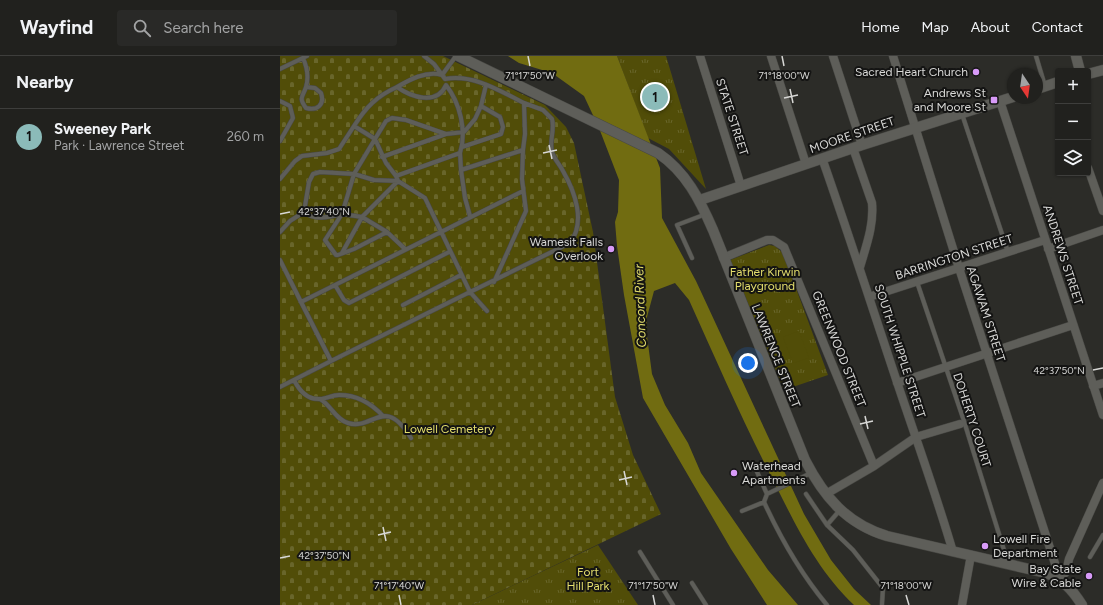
<!DOCTYPE html>
<meta charset="utf-8">
<style>
body{margin:0;font-family:Figtree,sans-serif;background:#292927;color:#f1f3f6}
.controls{position:absolute;right:12px;top:12px;display:grid;overflow:hidden;border-radius:4px;box-shadow:0 1px 3px #0004}
.controls button{width:36px;height:36px;display:grid;place-items:center;padding:0;border:0;border-bottom:1px solid #3e3e3c;background:#21211e;color:#f1f3f6;font:20px sans-serif}
.compass{position:absolute;left:727px;top:12px;width:36px;height:36px;border-radius:50%;background:#21211e;box-shadow:0 1px 3px #0004;rotate:167deg}
.you{position:absolute;left:468px;top:307px;width:14px;height:14px;margin:-10px;border:3px solid #fff;border-radius:50%;background:#1a73e8;box-shadow:0 0 0 6px #1a73e833}
.badge{display:grid;place-items:center;width:26px;height:26px;border-radius:50%;background:#8bbbb9;color:#111;font-size:13px;font-weight:700}
.pin{position:absolute;translate:-50% -50%;border:2px solid #fff;box-shadow:0 1px 4px #0006}
.list{margin:0;padding:0;list-style:none}
h2{display:flex;justify-content:space-between;align-items:center;height:52px;margin:0;padding:0 16px;font-size:17px}
h2 small{font-size:13px;font-weight:400;color:#a2a3a4}
.list li{display:grid;grid-template-columns:26px 1fr auto;gap:12px;align-items:center;box-sizing:border-box;height:56px;padding:0 16px;border-top:1px solid #3e3e3c}
.list b{display:block;font-size:15px;white-space:nowrap}
.list p{margin:0;font-size:13px;white-space:nowrap;color:#a2a3a4}
.list em{font-size:13px;font-style:normal;color:#a2a3a4}
.icon{flex:none;width:22px;height:22px;fill:none;stroke:currentColor;stroke-width:2;stroke-linecap:round;stroke-linejoin:round}
.map{position:relative;flex:none;width:823px;height:549px;overflow:hidden}
header{display:flex;align-items:center;gap:24px;box-sizing:border-box;height:56px;padding:0 20px;background:#21211e;border-bottom:1px solid #3e3e3c}
header strong{font-size:19px}
nav{display:flex;gap:22px;margin-inline-start:auto;font-size:14px}
.search{width:280px;height:36px;background:#292927;display:flex;align-items:center;gap:10px;box-sizing:border-box;padding:0 14px;border-radius:4px;color:#a2a3a4;font-size:15px}
main{display:flex}
aside{flex:1;background:#21211e}
.map>svg:first-child{display:block}
.cemetery{fill:url(#cemetery-stones)}
.park{fill:url(#park-tufts)}
.garden{fill:#514d08}
.water{fill:#716c11}
.lines{fill:none;stroke-linecap:round;stroke-linejoin:round}
.service-casing{stroke:#484844;stroke-width:5}
.minor-casing{stroke:#484844;stroke-width:9}
.tertiary-casing{stroke:#484844;stroke-width:11}
.secondary-casing{stroke:#484844;stroke-width:11}
.service{stroke:#5e5e59;stroke-width:4}
.minor{stroke:#5e5e59;stroke-width:8}
.tertiary{stroke:#5e5e59;stroke-width:10}
.secondary{stroke:#5e5e59;stroke-width:10}
.ticks{fill:none;stroke:#d8d8d6;stroke-width:1.5}
.poi-dot{fill:#d89af8;stroke:#141413;stroke-width:1.5}
.labels{text-anchor:middle;dominant-baseline:central;stroke-width:4;stroke-linejoin:round;paint-order:stroke}
.poi-label{font-size:12px;fill:#d8d8d6;stroke:#141413;text-anchor:end}
.street-label{font-size:12px;fill:#d8d8d6;stroke:#141413}
.park-label{font-size:12px;fill:#e4de6d;stroke:#141413}
.water-label{font-size:13px;font-style:italic;fill:#e1dc6b;stroke:#141413}
.ticks-label{font-size:10px;text-anchor:middle;fill:#d8d8d6;stroke:#141413;stroke-width:4;stroke-linejoin:round;paint-order:stroke}
</style>
<header>
<strong>Wayfind</strong>
<div class="search"><svg class="icon" aria-label="search" viewBox="0 0 24 24"><circle cx="10" cy="10" r="6"/><path d="M15 15l6 6"/></svg>Search here</div>
<nav><a>Home</a><a>Map</a><a>About</a><a>Contact</a></nav>
</header>
<main>
<aside>
<h2>Nearby<small></small></h2>
<ul class="list">
<li><span class="badge">1</span><div><b>Sweeney Park</b><p>Park · Lawrence Street</p></div><em>260 m</em></li>
</ul>
</aside>
<div class="map">
<svg width="823" height="549" viewBox="0 0 823 549">
<defs>
<pattern id="cemetery-stones" width="16" height="16" patternUnits="userSpaceOnUse"><rect width="16" height="16" fill="#514d08"/><path d="M2 7V4a2 2 0 0 1 4 0v3zM10 15v-3a2 2 0 0 1 4 0v3z" fill="#69662b"/></pattern>
<pattern id="park-tufts" width="24" height="20" patternUnits="userSpaceOnUse"><rect width="24" height="20" fill="#514d08"/><path d="M3 7l-1-3M5 7V3M7 7l1-3M15 17l-1-3M17 17v-4M19 17l1-3" fill="none" stroke="#69662b"/></pattern>
</defs>
<rect width="100%" height="100%" fill="#2c2c28"/>
<path class="cemetery" d="M0,0h163l102,49 21,22 8,16 19,89 22,165 18,58 28,59 -189,91h-192z"/>
<path class="park" d="M337,0h49l40,133 -37,-40 -21,-11z
M489,189l6,1 8,7 45,122 -44,15 -54,-130z
M318,489l40,60h-166z"/>
<path class="garden" d="M519,275l10,27 -16,5 -10,-26z"/>
<path class="water" d="M228,0h109l43,112 2,50 34,63 108,233 27,46 23,29 17,16h-17c-36,-34 -57,-77 -79,-121 -31,-60 -58,-122 -86,-184l-14,-17 -21,8 -7,26v19l5,38 13,31 23,38 13,30 67,97 30,35h-31l-36,-56 -88,-151 -19,-103 -7,-49 -2,-24 3,-10 1,-32 -20,-52 -15,-32 -32,-23 -33,-10z"/>
<g class="lines">
<defs>
<path id="service" d="M144,0l10,8 11,15c29,-5 55,12 79,24
M756,0l9,30
M23,2c4,9 6,19 3,29 -3,10 -8,10 0,21 11,3 19,-3 15,-15l-6,-5 -9,-1
M0,13l27,-13
M117,31c12,-7 30,-17 45,-12l14,-19
M0,45l10,5 3,12 -13,23
M244,47l19,7 9,9c3,11 -3,22 0,33 2,7 8,13 11,19 12,21 23,51 7,72l-100,49 -45,-94 -27,-17 -2,-5 64,-23 1,17 62,-20 2,-16z
M201,50l5,-21
M682,58l46,138
M166,78l18,-2 11,-13 6,-13 19,11 3,10 -2,7 -39,13
M102,101l64,-23 -40,-14 -14,-2 -6,3 -11,18 -21,-13c12,-19 23,-30 43,-39 14,10 40,19 49,-2 14,18 21,46 14,68
M181,114l4,28 5,18
M0,123l15,-18 7,-5 25,-3 12,-4 15,-23
M61,158c-11,3 -27,7 -37,-2l5,-30 4,-8 7,-2 34,2 21,-35 11,24 10,13
M62,158l-17,26 11,15h2l16,-6 33,-17 -25,-15 -20,-3 12,-40 20,6 24,1 -36,36 -20,36
M0,176l10,-11 14,-9
M107,176l18,17
M412,202l-15,-33 29,-11
M0,204l21,42 34,-17 9,15 5,3 100,-51
M214,226l32,-71 -4,-32 1,-29
M637,226l46,136 45,145
M55,229l188,-94
M21,246l30,59 139,-69 17,19
M123,249l58,-30
M14,324c5,10 13,20 26,19 6,0 12,-4 19,-4 17,0 32,8 44,21
M0,331l51,-26
M40,343c11,6 15,20 28,24 25,8 36,-29 63,15
M474,409l13,29 -3,8c17,37 37,72 63,103
M487,438l44,-21
M526,438l21,31 13,-15
M462,455l22,-9
M547,469l26,25 30,38 -1,16
M360,496l33,53
M810,501l13,-22
M412,527l14,22"/>
<path id="minor" d="M420,0l41,130
M491,0l35,108
M553,0l29,89
M613,0l66,212 101,311 6,-7 3,-13 34,-76
M720,45l103,314
M573,92l19,55c2,23 -6,43 -12,64
M542,102c26,74 50,149 75,224 19,57 39,112 56,170
M808,112l15,43
M768,193l55,-19
M443,202l44,-18h6l11,7 90,219
M589,241l176,-57
M617,327l176,-58
M813,330l10,-3
M546,438l48,-28 42,-29 44,-13
M682,549l9,-50"/>
<path id="tertiary" d="M796,0l4,15
M808,18l15,-4
M757,33l21,-7
M420,144l162,-55 151,-48"/>
<path id="secondary" d="M178,0l200,97c28,19 42,47 55,77l92,230c19,37 42,64 82,76l159,37c17,7 26,16 36,32"/>
</defs>
<use href="#service" class="service-casing"/>
<use href="#minor" class="minor-casing"/>
<use href="#tertiary" class="tertiary-casing"/>
<use href="#secondary" class="secondary-casing"/>
<use href="#service" class="service"/>
<use href="#minor" class="minor"/>
<use href="#tertiary" class="tertiary"/>
<use href="#secondary" class="secondary"/>
</g>
<path class="ticks" d="M248,0l2,10M502,0l2,10M510,33l3,14M504,42l14,-3M269,89l3,14M263,97l14,-3M0,158l10,-2M813,314l10,-2M585,360l3,13M580,368l13,-3M344,415l3,14M339,424l13,-3M103,471l3,14M98,479l13,-3M0,502l10,-2M119,539l2,10M373,539l2,10M626,539l3,10"/>
<g class="poi-dot">
<circle cx="696" cy="16" r="4"/>
<rect x="710" y="40" width="8" height="8" rx="2"/>
<circle cx="331" cy="193" r="4"/>
<circle cx="454" cy="417" r="4"/>
<circle cx="705" cy="490" r="4"/>
<circle cx="809" cy="520" r="4"/>
</g>
<g class="labels">
<g class="poi-label">
<text x="688" y="16">Sacred Heart Church</text>
<text x="706" y="37">Andrews St<tspan x="706" dy="14">and Moore St</tspan></text>
<text x="323" y="186">Wamesit Falls<tspan x="323" dy="14">Overlook</tspan></text>
<text x="462" y="410" text-anchor="start">Waterhead<tspan x="462" dy="14">Apartments</tspan></text>
<text x="713" y="483" text-anchor="start">Lowell Fire<tspan x="713" dy="14">Department</tspan></text>
<text x="801" y="513">Bay State<tspan x="801" dy="14">Wire &amp; Cable</tspan></text>
</g>
<g class="street-label">
<text transform="translate(452 61) rotate(72)">STATE STREET</text>
<text transform="translate(572 79) rotate(-19)">MOORE STREET</text>
<text transform="translate(783 199) rotate(72)">ANDREWS STREET</text>
<text transform="translate(674 201) rotate(-18)">BARRINGTON STREET</text>
<text transform="translate(706 258) rotate(72)">AGAWAM STREET</text>
<text transform="translate(559 293) rotate(68)">GREENWOOD STREET</text>
<text transform="translate(620 295) rotate(72)">SOUTH WHIPPLE STREET</text>
<text transform="translate(496 300) rotate(68)">LAWRENCE STREET</text>
<text transform="translate(692 364) rotate(72)">DOHERTY COURT</text>
</g>
<g class="park-label">
<text x="485" y="216">Father Kirwin<tspan x="485" dy="14">Playground</tspan></text>
<text x="169" y="373">Lowell Cemetery</text>
<text x="308" y="516">Fort<tspan x="308" dy="14">Hill Park</tspan></text>
</g>
<g class="water-label">
<text transform="translate(360 250) rotate(-92)">Concord River</text>
</g>
</g>
<g class="ticks-label">
<text x="250" y="23">71°17'50"W</text>
<text x="504" y="23">71°18'00"W</text>
<text x="44" y="159">42°37'40"N</text>
<text x="779" y="318">42°37'50"N</text>
<text x="44" y="503">42°37'50"N</text>
<text x="119" y="533">71°17'40"W</text>
<text x="373" y="533">71°17'50"W</text>
<text x="626" y="533">71°18'00"W</text>
</g>
</svg>
<div class="controls">
<button>+</button>
<button>−</button>
<button><svg class="icon" aria-label="layers" viewBox="0 0 24 24"><path d="M12 4l9 5-9 5-9-5zM3 14l9 5 9-5"/></svg></button>
</div>
<svg class="compass" viewBox="-18 -18 36 36"><path d="M0-13l5 13h-10z" fill="#e53935"/><path d="M0 13l5-13h-10z" fill="#a2a3a4"/></svg>
<div class="you"></div>
<div class="pin badge" style="left:375px;top:41px">1</div>
</div>
</main>
